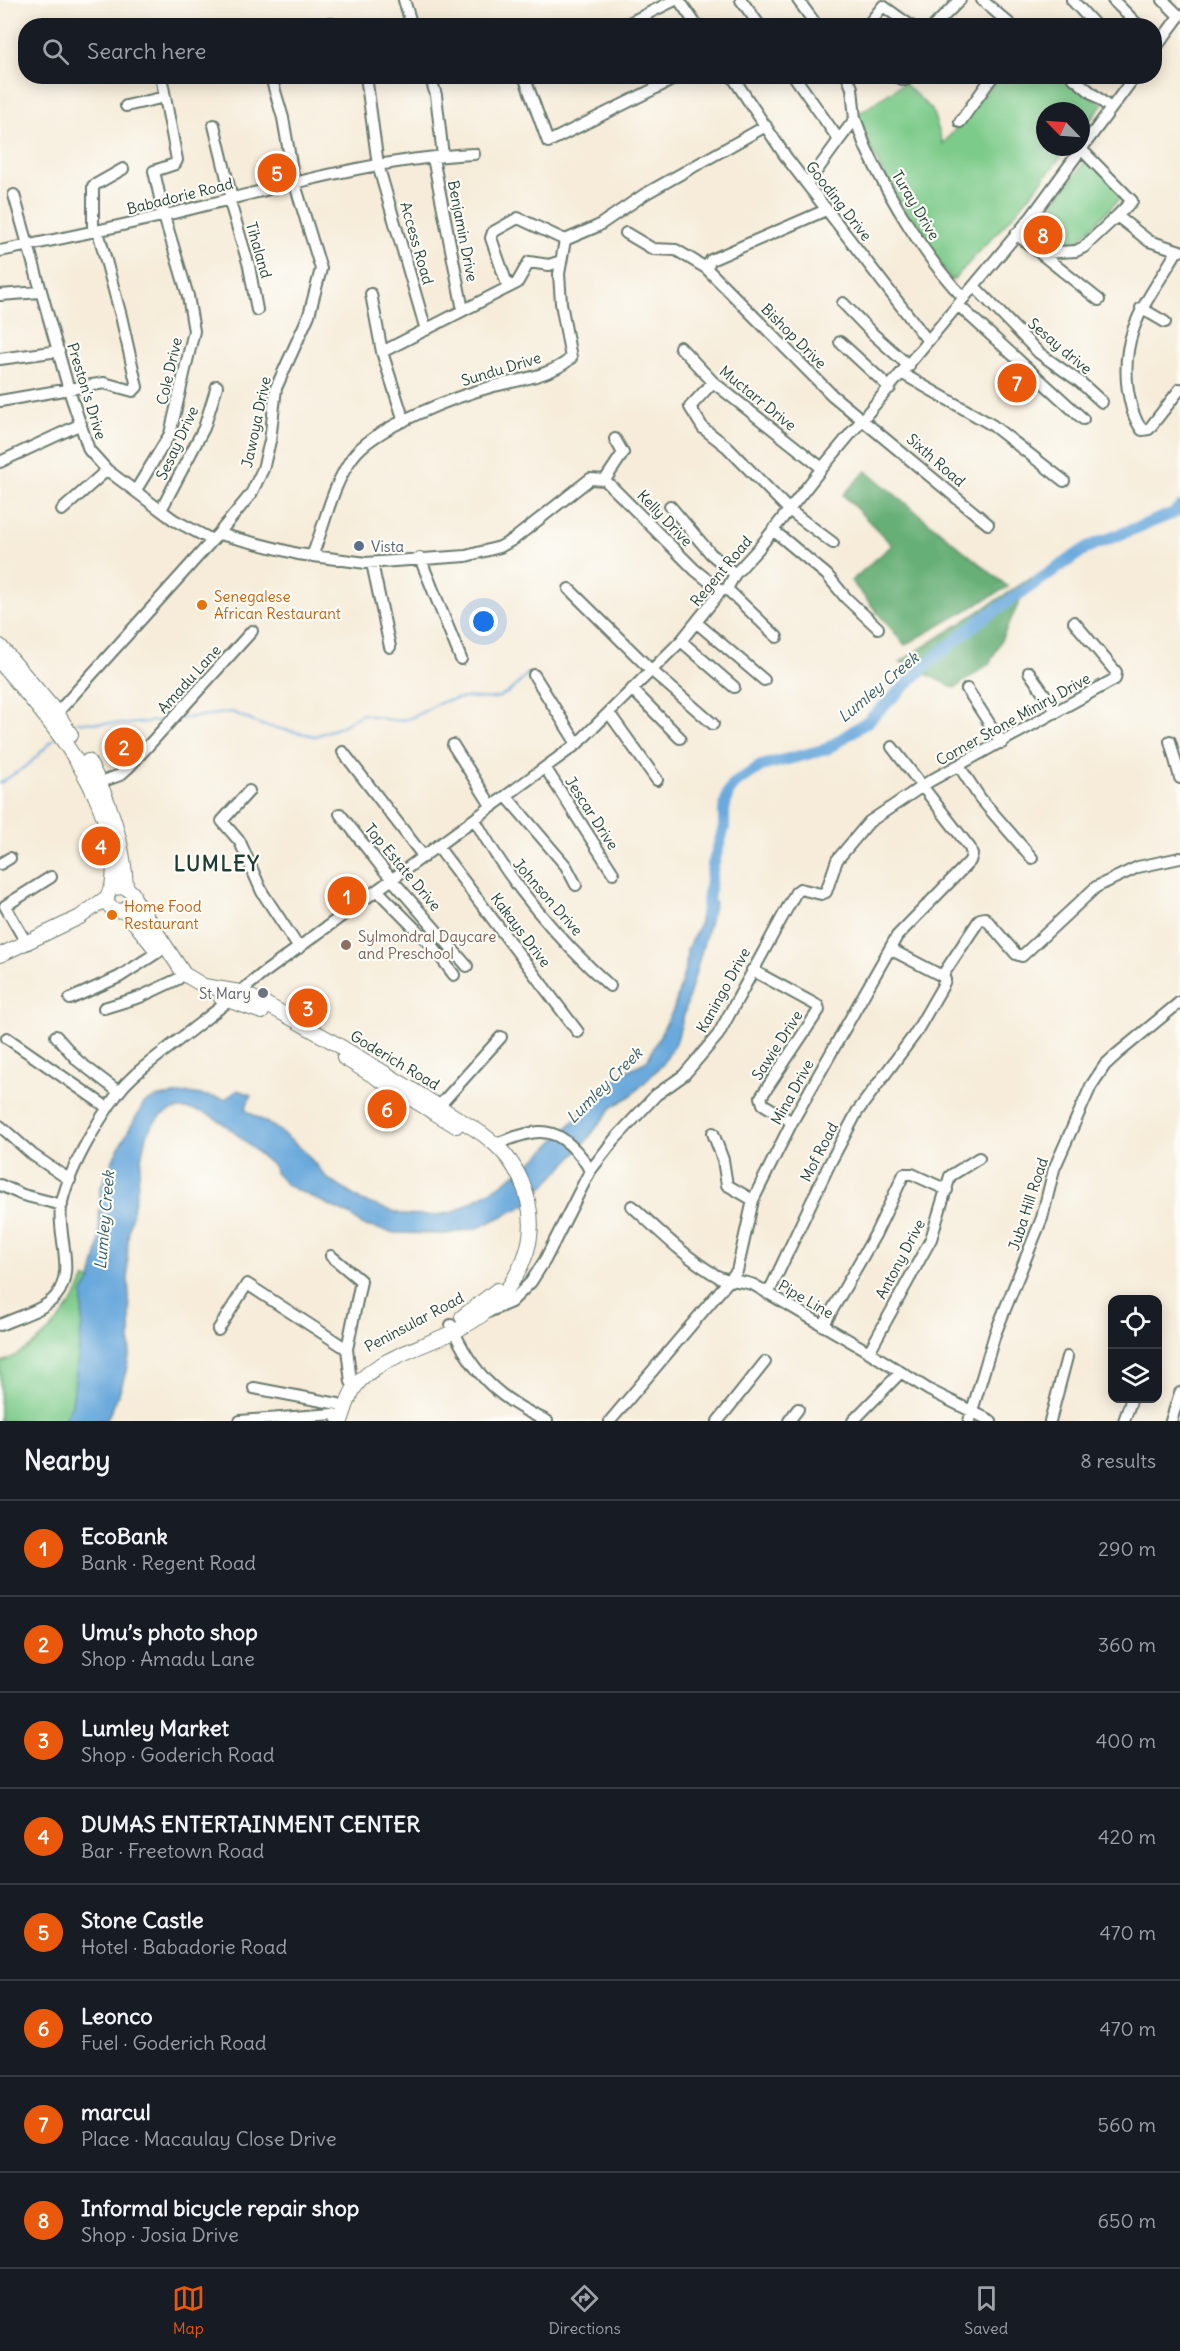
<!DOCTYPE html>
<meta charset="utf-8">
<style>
body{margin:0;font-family:Delius,sans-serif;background:#20242c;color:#f1f3f6}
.controls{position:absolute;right:18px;bottom:18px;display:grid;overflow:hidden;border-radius:12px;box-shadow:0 3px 15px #0003}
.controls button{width:54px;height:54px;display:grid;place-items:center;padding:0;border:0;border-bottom:2px solid #363941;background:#171b24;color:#f1f3f6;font:30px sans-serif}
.compass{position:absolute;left:1036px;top:102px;width:54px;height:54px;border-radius:50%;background:#171b24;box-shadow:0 3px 15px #0003;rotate:295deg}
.you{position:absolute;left:484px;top:622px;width:21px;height:21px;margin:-15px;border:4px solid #fff;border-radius:50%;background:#1a73e8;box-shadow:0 0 0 9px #1a73e833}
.badge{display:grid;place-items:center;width:39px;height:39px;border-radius:50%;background:#ea580c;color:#fff;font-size:20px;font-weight:700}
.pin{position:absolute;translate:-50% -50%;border:3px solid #fff;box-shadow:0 2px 6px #0006}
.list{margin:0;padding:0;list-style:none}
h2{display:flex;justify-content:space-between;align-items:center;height:78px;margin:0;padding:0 24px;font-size:26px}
h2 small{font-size:20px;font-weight:400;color:#9ea1a6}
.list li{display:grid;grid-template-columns:39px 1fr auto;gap:18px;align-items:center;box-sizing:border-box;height:96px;padding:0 24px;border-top:2px solid #363941}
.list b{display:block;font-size:22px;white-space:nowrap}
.list p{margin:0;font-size:20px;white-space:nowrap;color:#9ea1a6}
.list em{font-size:20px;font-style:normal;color:#9ea1a6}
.icon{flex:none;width:33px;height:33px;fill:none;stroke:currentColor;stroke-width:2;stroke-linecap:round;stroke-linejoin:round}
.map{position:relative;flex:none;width:1180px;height:1421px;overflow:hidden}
.search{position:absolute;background:#171b24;box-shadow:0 3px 15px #0003;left:18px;right:18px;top:18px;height:66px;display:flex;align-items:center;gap:15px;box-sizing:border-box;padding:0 21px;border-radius:24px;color:#9ea1a6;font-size:22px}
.sheet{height:846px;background:#171b24}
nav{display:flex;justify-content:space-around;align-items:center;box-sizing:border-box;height:84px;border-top:2px solid #363941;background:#171b24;font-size:16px;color:#9ea1a6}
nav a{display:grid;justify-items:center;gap:3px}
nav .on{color:#ea580c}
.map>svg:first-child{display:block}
.green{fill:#7dcb8a;stroke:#4e845f;stroke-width:1.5}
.forest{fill:#66af76;stroke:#427655;stroke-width:1.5}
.water{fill:#69a9dc;stroke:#447388;stroke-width:1.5}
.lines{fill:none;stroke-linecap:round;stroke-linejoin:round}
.stream{stroke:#69a9dc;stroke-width:2}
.river{stroke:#69a9dc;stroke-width:12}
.minor-casing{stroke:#6a7a6e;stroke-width:14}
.major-casing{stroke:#6a7a6e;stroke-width:16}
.minor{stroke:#fff;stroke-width:10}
.major{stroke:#fff;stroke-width:14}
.service-dot{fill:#5c6f8a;stroke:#fdfcf7;stroke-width:2}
.food-dot{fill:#e8710a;stroke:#fdfcf7;stroke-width:2}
.education-dot{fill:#8d6e63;stroke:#fdfcf7;stroke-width:2}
.worship-dot{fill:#6b7280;stroke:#fdfcf7;stroke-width:2}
.labels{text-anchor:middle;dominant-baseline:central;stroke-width:4.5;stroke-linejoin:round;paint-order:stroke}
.street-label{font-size:15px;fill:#1f3d34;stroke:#fdfcf7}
.service-label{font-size:15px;fill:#4e5e75;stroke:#fdfcf7;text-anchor:start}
.food-label{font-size:15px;fill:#c56008;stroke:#fdfcf7;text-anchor:start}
.education-label{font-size:15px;fill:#785e54;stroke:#fdfcf7;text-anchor:start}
.worship-label{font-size:15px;fill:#5b616d;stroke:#fdfcf7;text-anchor:end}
.water-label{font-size:16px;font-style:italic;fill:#355d66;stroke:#fdfcf7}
.district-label{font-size:21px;font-weight:bold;letter-spacing:1.5px;fill:#1f3d34;stroke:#fdfcf7}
</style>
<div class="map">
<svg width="1180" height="1421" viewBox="0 0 1180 1421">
<rect width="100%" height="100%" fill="#fdfcf7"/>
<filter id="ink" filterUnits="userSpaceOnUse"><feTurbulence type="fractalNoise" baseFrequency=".0167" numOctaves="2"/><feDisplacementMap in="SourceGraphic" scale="12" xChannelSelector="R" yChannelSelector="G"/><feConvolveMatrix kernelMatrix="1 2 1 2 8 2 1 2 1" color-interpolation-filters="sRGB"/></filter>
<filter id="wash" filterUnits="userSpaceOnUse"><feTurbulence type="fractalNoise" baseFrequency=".008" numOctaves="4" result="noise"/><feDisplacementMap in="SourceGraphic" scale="24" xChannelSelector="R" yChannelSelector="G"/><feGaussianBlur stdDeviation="1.35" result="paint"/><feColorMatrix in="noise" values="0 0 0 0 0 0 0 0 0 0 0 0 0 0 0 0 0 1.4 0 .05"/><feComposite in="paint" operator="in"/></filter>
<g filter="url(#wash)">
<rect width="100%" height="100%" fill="#f6ecd9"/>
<path class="green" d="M998,77h71l34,27 -22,28v-21h-36v36h24l-51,63 -66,71c-37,-53 -73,-105 -95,-166l47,-32 28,27 11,34z
M1089,156l37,36 -48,49 -24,-2 -16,-15z
M85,1278l6,3 -8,13 -1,31 -10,80 -9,16h-63v-58c38,-15 69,-47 85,-85z"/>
<path class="forest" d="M866,471l142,116 -103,58 -54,-64 41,-36 -49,-50z
M1031,578l-41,85 -35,25 -55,-26z"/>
<path class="water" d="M705,898l10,4 -38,138 -14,24 -31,31 -20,12 -31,41 -55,57 -48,23 -32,6 -51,-1 -33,-8 -10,-9 -64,-30 -13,-13 -1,-7c-28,-19 -53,-57 -90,-57 -45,0 -42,55 -48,86 -3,15 -7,29 -8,44 -3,40 6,79 1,118 -4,23 -12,44 -23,64h-43l9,-16 10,-80 1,-32 8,-13 8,-35 1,-56 18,-40 26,-46 13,-6 32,-4 36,6 13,-9 13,5 -6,15 31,18 29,24 23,27 34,22 42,14h33l17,-3 45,-26 41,-31 80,-81 27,-13 27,-53 12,-42 1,-17 12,-24z"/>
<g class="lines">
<path class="stream" d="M179,719l53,-7 29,13 54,11 25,-9 22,-13c12,1 31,9 41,6 15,-3 28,-15 43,-19 42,-12 46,15 82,-28
M77,722l50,2 38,-4
M0,783l28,-18 27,-27"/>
<path class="river" d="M706,915l7,-50 11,-38v-17l4,-17 6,-9 27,-18 66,-17 41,-28 65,-62 45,-37 110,-75 86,-34 6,-6"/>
</g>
</g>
<g filter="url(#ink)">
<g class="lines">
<defs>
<path id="minor" d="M404,0l8,26
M679,0l18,26
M741,0l19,26
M798,0l19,26
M982,0l30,26
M1072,0l24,26
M1113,0l26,26
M1163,0l16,16
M330,23l2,3
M623,26l52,-26
M867,26l16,-20 28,20
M934,26l26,-26
M1154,50l26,-35
M366,76l12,89 48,165
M430,76l6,19 7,61
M524,76l24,66 132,-66
M732,76l54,81 142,184
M794,76l45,64 -32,44
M896,76l9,4 7,-4
M1071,76l39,32
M126,106l39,-9
M855,119c5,10 7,21 12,31 22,47 60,111 97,148
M960,122l33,-46
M214,125l18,74
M839,140l16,-21 -3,-31 -5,-12
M1081,149l51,52 -15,15
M433,158l30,152
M14,195l55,195 20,60 18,20 48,36 19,14 38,20
M229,199l20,67 8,44
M93,232v-46l30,-17
M626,233l27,16 23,1 30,18 126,127 156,129
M1016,234l83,66
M0,251c70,-14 140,-29 210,-47 87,-22 174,-46 264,-50
M1177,251c-28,49 -58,79 -49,140 3,15 5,27 14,39l7,-1 31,-40
M1041,253l35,-2 8,-4 33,-31 32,25 31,10
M706,268l5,-8 115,-50
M974,286l65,67 41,29 22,20
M508,287l-17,-49 2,-6 25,-14 47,22
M371,294l11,58 22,69
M0,295l40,-3
M843,303l30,31 36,32
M958,305l125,114
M1141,308l24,14
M840,342l50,46
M680,347l33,35 109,86
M382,352l135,-69 12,-21 20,3 12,-4
M0,359l59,-8
M903,374l89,51 72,56
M713,382l-23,25 13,21 24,19 62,63 44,33
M0,401l104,-18 29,8 4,-4 -16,-71 -23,-85
M0,462l81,-38
M605,480l18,-27 -8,-14
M136,490l34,-56 24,-103 -6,-35 -24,-80 -10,-45 21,-7 2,-4 -16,-84
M670,506l41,48 24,20
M62,510l45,-40
M161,510l43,-82 13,-42
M773,530l54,45 19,23 32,30
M219,534l79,20 68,9 100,-7 34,-9 14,-8 76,-60 15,1 90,90 26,21
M312,556c13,-32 20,-70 40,-98 21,-31 105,-62 142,-72 24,-6 58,-10 77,-28l-10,-55 -2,-29 6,-34 33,-14 47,-32 121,-68
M420,558l41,101
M372,563l18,84
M569,589l82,81 62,54
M727,589l50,48
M697,623l67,57
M681,641l53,46
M1029,672l28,40
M534,675l43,69
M632,689l48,49
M967,689l35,54
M57,713l162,-180 32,-39 12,-25 7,-28 6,-53 33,-73 12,-46 -27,-88 -11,-63 -11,-37
M609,713l48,67
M1170,741l10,37
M453,745l39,62
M343,752l81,105
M959,766l21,32 52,60
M546,769l67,104
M93,785l27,-10 9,-8 123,-136
M249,791l-27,30 18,21 22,50 37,56
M507,797l59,69 10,19
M340,814l43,55 84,97
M475,820c33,60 83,120 135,166
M438,847l140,185
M0,864l10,-6
M377,890l56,57 21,28
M27,944l-22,-38 46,-29
M890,949l52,27 38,-57 5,-1 31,36 6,2 74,-69 42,-20 42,-9
M752,970l66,36 1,4 -58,87 2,7 29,18
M70,999l49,-22 39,-25
M104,1008l36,-11 38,-18
M56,1036l22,25 41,31
M7,1038l101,70
M440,1105l61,-68
M0,1126l33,29 37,25
M713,1133l10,27 4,25 26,15
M495,1144c28,-9 51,-22 75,1 9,8 15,15 20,26
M0,1185l23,10 39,10
M632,1206c26,24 54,52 85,70 11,6 25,4 37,9l115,67 60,38 62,31
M331,1256l30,25 -14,68 4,33
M768,1294l61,-129 28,-53 58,-78 27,-47 3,-7 -3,-4
M488,1312l23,-10 20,-20 14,-22 45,-89 24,-31 42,-45 28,-20 34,-40 78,-143 4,-3 21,5 5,-2 11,-32 32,-38 61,-41 185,-102 1,-7 -42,-50
M0,1325c17,-8 45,-15 56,-29 20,-25 1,-61 5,-89 6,-35 36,-85 57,-114 11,-15 25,-25 40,-37 34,-27 69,-53 103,-81l316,-231 104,-103 40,-50 6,-2 8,-15 24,-26 63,-80 210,-252 103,-140
M451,1325c21,48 47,74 96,96
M823,1326l52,-91 29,-61h8l35,16
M218,1330l29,-46 100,65
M869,1352l62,-113 19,-63 29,-18
M254,1388l84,16
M240,1421l94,-7 4,7
M610,1421l127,-150 16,-71 39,-78 105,-186 73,-75 2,-7 -2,-6 -78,-101
M718,1421l47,-59
M789,1421l9,-12
M853,1421l47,-48
M969,1421l26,-87 47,-116 12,-49 37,-83 14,-21 12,-11 63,-52
M1050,1421l17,-64
M1124,1421l8,-23
M1171,1421l9,-28"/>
<path id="major" d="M0,646l57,67 14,22
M0,662c48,57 104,119 113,196 1,9 1,19 -1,28 -2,6 -6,9 -5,17l6,7 12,1 8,-10v-7l-7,-7 -14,1
M88,761c22,38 36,83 38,126
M134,898l50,76 20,12 36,6 22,10c66,36 131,75 195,116 16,10 31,18 44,32 27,29 38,73 23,109 -14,32 -32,53 -63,69 -31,17 -86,30 -106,59 -7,10 -10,23 -14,34
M125,911l32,40
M0,955l80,-38 26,-19
M221,998l41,14
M344,1058l112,68
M462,1317l35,-27"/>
</defs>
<use href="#minor" class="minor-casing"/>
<use href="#major" class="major-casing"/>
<use href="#minor" class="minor"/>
<use href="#major" class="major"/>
</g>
</g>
<circle class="service-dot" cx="359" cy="546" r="6"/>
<g class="food-dot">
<circle cx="202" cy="605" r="6"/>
<circle cx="112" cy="915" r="6"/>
</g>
<circle class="education-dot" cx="346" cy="945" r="6"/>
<circle class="worship-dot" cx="263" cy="993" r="6"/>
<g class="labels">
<g class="street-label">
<text transform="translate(180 196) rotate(-14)">Babadorie Road</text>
<text transform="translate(839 201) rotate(52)">Gooding Drive</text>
<text transform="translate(916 205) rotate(59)">Turay Drive</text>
<text transform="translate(463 231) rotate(79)">Benjamin Drive</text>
<text transform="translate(417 243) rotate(74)">Access Road</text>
<text transform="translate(259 250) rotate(74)">Tihaland</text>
<text transform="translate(794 336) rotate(45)">Bishop Drive</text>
<text transform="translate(1060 346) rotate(40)">Sesay drive</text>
<text transform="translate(501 369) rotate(-17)">Sundu Drive</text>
<text transform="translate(169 371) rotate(-77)">Cole Drive</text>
<text transform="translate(87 391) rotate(73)">Preston's Drive</text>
<text transform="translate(758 398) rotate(39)">Muctarr Drive</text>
<text transform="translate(256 422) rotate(-78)">Jawoya Drive</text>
<text transform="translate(177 443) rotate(-65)">Sesay Drive</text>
<text transform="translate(936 460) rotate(41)">Sixth Road</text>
<text transform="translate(665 518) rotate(46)">Kelly Drive</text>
<text transform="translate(721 571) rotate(-50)">Regent Road</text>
<text transform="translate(189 679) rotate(-48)">Amadu Lane</text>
<text transform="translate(1013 719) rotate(-29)">Corner Stone Miniry Drive</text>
<text transform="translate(592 813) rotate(57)">Jescar Drive</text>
<text transform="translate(403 867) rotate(50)">Top Estate Drive</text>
<text transform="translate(548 897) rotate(49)">Johnson Drive</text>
<text transform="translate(521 930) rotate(53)">Kakays Drive</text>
<text transform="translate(723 990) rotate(-61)">Kaningo Drive</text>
<text transform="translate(777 1045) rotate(-57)">Sawie Drive</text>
<text transform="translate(395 1060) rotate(31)">Goderich Road</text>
<text transform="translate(792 1092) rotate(-61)">Mina Drive</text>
<text transform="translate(819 1152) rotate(-63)">Mof Road</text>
<text transform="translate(1028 1204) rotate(-72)">Juba Hill Road</text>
<text transform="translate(900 1259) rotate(-62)">Antony Drive</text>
<text transform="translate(806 1299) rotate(30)">Pipe Line</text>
<text transform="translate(414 1322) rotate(-28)">Peninsular Road</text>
</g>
<g class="service-label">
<text x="371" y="546">Vista</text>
</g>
<g class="food-label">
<text x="214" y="596">Senegalese<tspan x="214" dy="17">African Restaurant</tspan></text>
<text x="124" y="906">Home Food<tspan x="124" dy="17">Restaurant</tspan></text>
</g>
<g class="education-label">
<text x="358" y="936">Sylmondral Daycare<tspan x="358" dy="17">and Preschool</tspan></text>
</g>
<g class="worship-label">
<text x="251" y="993">St Mary</text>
</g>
<g class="water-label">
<text transform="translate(878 687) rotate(-40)">Lumley Creek</text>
<text transform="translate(604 1085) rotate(-45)">Lumley Creek</text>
<text transform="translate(104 1220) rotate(-85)">Lumley Creek</text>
</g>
<g class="district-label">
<text x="217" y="863">LUMLEY</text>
</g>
</g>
</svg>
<div class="controls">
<button><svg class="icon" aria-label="locate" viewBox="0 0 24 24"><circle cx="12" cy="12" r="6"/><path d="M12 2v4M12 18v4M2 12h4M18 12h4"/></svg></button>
<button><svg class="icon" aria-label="layers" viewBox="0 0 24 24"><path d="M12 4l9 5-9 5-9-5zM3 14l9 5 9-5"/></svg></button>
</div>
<svg class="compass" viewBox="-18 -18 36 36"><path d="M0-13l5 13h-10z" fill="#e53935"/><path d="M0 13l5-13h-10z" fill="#9ea1a6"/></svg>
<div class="you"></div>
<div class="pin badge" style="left:347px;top:896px">1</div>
<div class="pin badge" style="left:124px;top:747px">2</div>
<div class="pin badge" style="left:308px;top:1008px">3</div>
<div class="pin badge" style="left:101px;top:846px">4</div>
<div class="pin badge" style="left:277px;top:173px">5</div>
<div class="pin badge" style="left:387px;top:1109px">6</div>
<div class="pin badge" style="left:1017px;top:383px">7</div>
<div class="pin badge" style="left:1043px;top:235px">8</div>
<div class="search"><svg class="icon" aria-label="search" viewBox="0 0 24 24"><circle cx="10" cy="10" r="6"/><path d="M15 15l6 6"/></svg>Search here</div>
</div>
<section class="sheet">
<h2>Nearby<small>8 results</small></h2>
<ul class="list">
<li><span class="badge">1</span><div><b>EcoBank</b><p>Bank · Regent Road</p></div><em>290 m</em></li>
<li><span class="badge">2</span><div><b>Umu’s photo shop</b><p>Shop · Amadu Lane</p></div><em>360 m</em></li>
<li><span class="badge">3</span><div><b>Lumley Market</b><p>Shop · Goderich Road</p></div><em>400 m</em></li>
<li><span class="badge">4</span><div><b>DUMAS ENTERTAINMENT CENTER</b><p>Bar · Freetown Road</p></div><em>420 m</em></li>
<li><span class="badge">5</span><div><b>Stone Castle</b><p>Hotel · Babadorie Road</p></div><em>470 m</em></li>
<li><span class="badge">6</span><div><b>Leonco</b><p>Fuel · Goderich Road</p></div><em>470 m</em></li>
<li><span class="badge">7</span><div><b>marcul</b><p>Place · Macaulay Close Drive</p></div><em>560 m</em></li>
<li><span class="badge">8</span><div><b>Informal bicycle repair shop</b><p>Shop · Josia Drive</p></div><em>650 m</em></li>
</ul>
</section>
<nav>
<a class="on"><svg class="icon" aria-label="map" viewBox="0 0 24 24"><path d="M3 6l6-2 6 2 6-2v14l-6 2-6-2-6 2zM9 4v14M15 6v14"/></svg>Map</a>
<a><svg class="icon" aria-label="directions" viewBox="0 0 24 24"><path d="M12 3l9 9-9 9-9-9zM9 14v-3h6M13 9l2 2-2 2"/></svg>Directions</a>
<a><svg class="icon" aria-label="saved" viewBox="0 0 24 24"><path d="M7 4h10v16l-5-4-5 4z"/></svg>Saved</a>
</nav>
